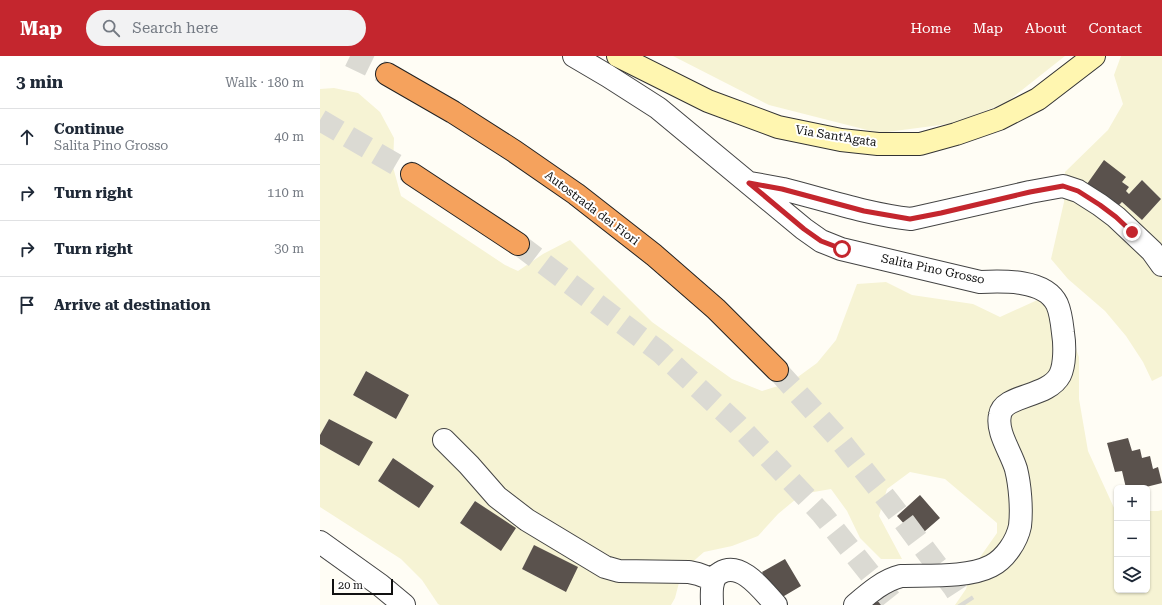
<!DOCTYPE html>
<meta charset="utf-8">
<style>
body{margin:0;font-family:"Roboto Serif",serif;background:#f2f2f3;color:#1f2937}
.controls{position:absolute;right:12px;bottom:12px;display:grid;overflow:hidden;border-radius:6px;box-shadow:0 1px 3px #0004}
.controls button{width:36px;height:36px;display:grid;place-items:center;padding:0;border:0;border-bottom:1px solid #e0e1e3;background:#fff;color:#1f2937;font:20px sans-serif}
.scale{position:absolute;left:12px;bottom:10px;width:61px;box-sizing:border-box;padding-left:4px;border:2px solid #111;border-top:0;font-size:11px;line-height:14px;white-space:nowrap;color:#111;-webkit-text-stroke:3px #fff;paint-order:stroke}
.stop{position:absolute;width:12px;height:12px;margin:-9px;border:3px solid #c4262e;border-radius:50%;background:#fff}
.stop.end{background:#c4262e;border-color:#fff;box-shadow:0 1px 4px #0008}
.list{margin:0;padding:0;list-style:none}
h2{display:flex;justify-content:space-between;align-items:center;height:52px;margin:0;padding:0 16px;font-size:17px}
h2 small{font-size:13px;font-weight:400;color:#747a83}
.list li{display:grid;grid-template-columns:26px 1fr auto;gap:12px;align-items:center;box-sizing:border-box;height:56px;padding:0 16px;border-top:1px solid #e0e1e3}
.list b{display:block;font-size:15px;white-space:nowrap}
.list p{margin:0;font-size:13px;white-space:nowrap;color:#747a83}
.list em{font-size:13px;font-style:normal;color:#747a83}
.icon{flex:none;width:22px;height:22px;fill:none;stroke:currentColor;stroke-width:2;stroke-linecap:round;stroke-linejoin:round}
.map{position:relative;flex:none;width:842px;height:549px;overflow:hidden}
header{display:flex;align-items:center;gap:24px;box-sizing:border-box;height:56px;padding:0 20px;background:#c4262e;color:#fff}
header strong{font-size:19px}
nav{display:flex;gap:22px;margin-inline-start:auto;font-size:14px}
.search{width:280px;height:36px;background:#f2f2f3;display:flex;align-items:center;gap:10px;box-sizing:border-box;padding:0 14px;border-radius:22px;color:#747a83;font-size:15px}
main{display:flex}
aside{flex:1;background:#fff}
.map>svg:first-child{display:block}
.farmland{fill:#f6f3d4;fill-rule:evenodd}
.building{fill:#5a524d}
.lines{fill:none;stroke-linecap:round;stroke-linejoin:round}
.highway-tunnel{stroke:#dbdad3;stroke-width:22;stroke-dasharray:22 11;stroke-linecap:butt}
.street-casing{stroke:#444;stroke-width:24}
.secondary-casing{stroke:#333;stroke-width:24}
.highway-casing{stroke:#222;stroke-width:24}
.street{stroke:#fff;stroke-width:22}
.secondary{stroke:#fff6b0;stroke-width:22}
.highway{stroke:#f5a25d;stroke-width:22}
.route{stroke:#c4262e;stroke-width:5}
.labels{text-anchor:middle;dominant-baseline:central;stroke-width:4;stroke-linejoin:round;paint-order:stroke}
.street-label{font-size:12px;fill:#111;stroke:#fff}
</style>
<header>
<strong>Map</strong>
<div class="search"><svg class="icon" aria-label="search" viewBox="0 0 24 24"><circle cx="10" cy="10" r="6"/><path d="M15 15l6 6"/></svg>Search here</div>
<nav><a>Home</a><a>Map</a><a>About</a><a>Contact</a></nav>
</header>
<main>
<aside>
<h2>3 min<small>Walk · 180 m</small></h2>
<ul class="list">
<li><svg class="icon" aria-label="ahead" viewBox="0 0 24 24"><path d="M12 20V5M6 11l6-6 6 6"/></svg><div><b>Continue</b><p>Salita Pino Grosso</p></div><em>40 m</em></li>
<li><svg class="icon" aria-label="right" viewBox="0 0 24 24"><path d="M7 20v-9h11M14 6l5 5-5 5"/></svg><div><b>Turn right</b></div><em>110 m</em></li>
<li><svg class="icon" aria-label="right" viewBox="0 0 24 24"><path d="M7 20v-9h11M14 6l5 5-5 5"/></svg><div><b>Turn right</b></div><em>30 m</em></li>
<li><svg class="icon" aria-label="arrive" viewBox="0 0 24 24"><path d="M6 21V4h12l-3 4 3 4H6"/></svg><div><b>Arrive at destination</b></div></li>
</ul>
</aside>
<div class="map">
<svg width="842" height="549" viewBox="0 0 842 549">
<rect width="100%" height="100%" fill="#fffdf5"/>
<path class="farmland" d="M353,0h392l-58,46 -51,21 -77,10 -110,-28z
M801,0h41v320l-10,5 -9,-19 -17,-26 -21,-25 -37,-32 -17,-20 13,-57 1,-30 43,-42 15,-26 -9,-29zM784,105l18,21 7,5 -3,4 3,3 13,-14 19,19 -19,21 -20,-18 -5,5z
M14,32l24,5 22,19 14,26 -1,29 8,29 104,69 13,6 25,-17 27,-14 82,82 80,57 30,12 29,-9 26,-19 19,-23 21,-56 29,-2 26,13 61,9 27,13 44,-20 27,39 8,21v42l9,52 27,59h2v80h30v-79h11l4,-1v95h-207l11,-16 5,-19 26,-37v-10l-52,-44 -35,-7 -23,17 -8,27 23,43h-21l-21,-21 -13,-27 -16,-22 -29,5 -24,20 -20,22 -26,10 -28,6 -22,19 -7,27 -4,7h-231l-2,-1 -16,-24 -21,-21 -81,-52v-63l39,22 13,-24 -43,-23 -9,16v-346zM46,315l43,24 -13,24 -43,-24zM73,402l41,28 -15,22 -41,-27zM155,445l40,27 -15,22 -40,-27zM214,490l32,46 -44,-23z"/>
<path class="building" d="M784,104l22,17 -4,5 7,5 -3,4 3,3 13,-14 19,19 -19,21 -20,-18 -5,5 -30,-23z
M46,315l43,24 -13,24 -43,-24z
M9,363l44,23 -14,24 -39,-22v-9z
M808,382l4,13 8,-2 2,9 8,-2 3,13 5,-2 4,16 -20,5h-16l-4,-17 -7,1 -8,-29z
M73,402l41,28 -15,22 -41,-27z
M600,439l20,23 -23,20 -20,-22z
M155,445l41,27 -15,23 -41,-28z
M214,489l44,22 -12,25 -44,-23z
M465,503l16,27 -22,13 -17,-27z
M561,545l1,4h-21l13,-2z"/>
<g class="lines">
<path class="highway-tunnel" d="M30,0l37,18
M0,64l92,54
M198,188l143,109 77,72 84,89 73,91
M457,314l62,69 51,64 64,85 11,17"/>
<defs>
<path id="street" d="M254,0l34,20 50,32 146,121 17,12 20,8 139,33c23,-1 65,-3 77,22 4,9 5,20 6,29 2,12 2,32 -3,42 -12,23 -57,19 -60,40 -4,17 11,37 16,54 4,16 6,40 4,57 -3,15 -15,33 -29,40 -23,12 -64,9 -90,10 -17,4 -32,17 -46,29
M430,127c11,2 22,4 33,6 43,11 84,25 128,30l119,-27 33,-6 15,5 22,14 16,12 36,34 10,14
M124,384l25,25 28,32 30,23 78,47 14,4 70,1 9,2 16,6
M0,486l60,43 24,20
M392,549c0,-7 -1,-16 1,-22 0,-4 3,-8 7,-10 21,-13 43,18 56,32"/>
<path id="secondary" d="M298,0l90,45 70,26 63,13 37,4h42l36,-10 43,-15 39,-20 56,-43"/>
<path id="highway" d="M67,18l66,38 61,39 62,43 78,61 62,54 61,61
M92,118l106,70"/>
</defs>
<use href="#street" class="street-casing"/>
<use href="#secondary" class="secondary-casing"/>
<use href="#highway" class="highway-casing"/>
<use href="#street" class="street"/>
<use href="#secondary" class="secondary"/>
<use href="#highway" class="highway"/>
</g>
<g class="lines">
<path class="route" d="M522,193l-21,-8 -17,-12 -55,-46 33,6 82,22 46,8 31,-6 89,-21 33,-6 15,5 22,14 16,12 16,15"/>
</g>
<g class="labels">
<g class="street-label">
<text transform="translate(516 80) rotate(9)">Via Sant'Agata</text>
<text transform="translate(272 152) rotate(37)">Autostrada dei Fiori</text>
<text transform="translate(613 213) rotate(12)">Salita Pino Grosso</text>
</g>
</g>
</svg>
<div class="controls">
<button>+</button>
<button>−</button>
<button><svg class="icon" aria-label="layers" viewBox="0 0 24 24"><path d="M12 4l9 5-9 5-9-5zM3 14l9 5 9-5"/></svg></button>
</div>
<div class="scale">20 m</div>
<div class="stop" style="left:522px;top:193px"></div>
<div class="stop end" style="left:812px;top:176px"></div>
</div>
</main>
